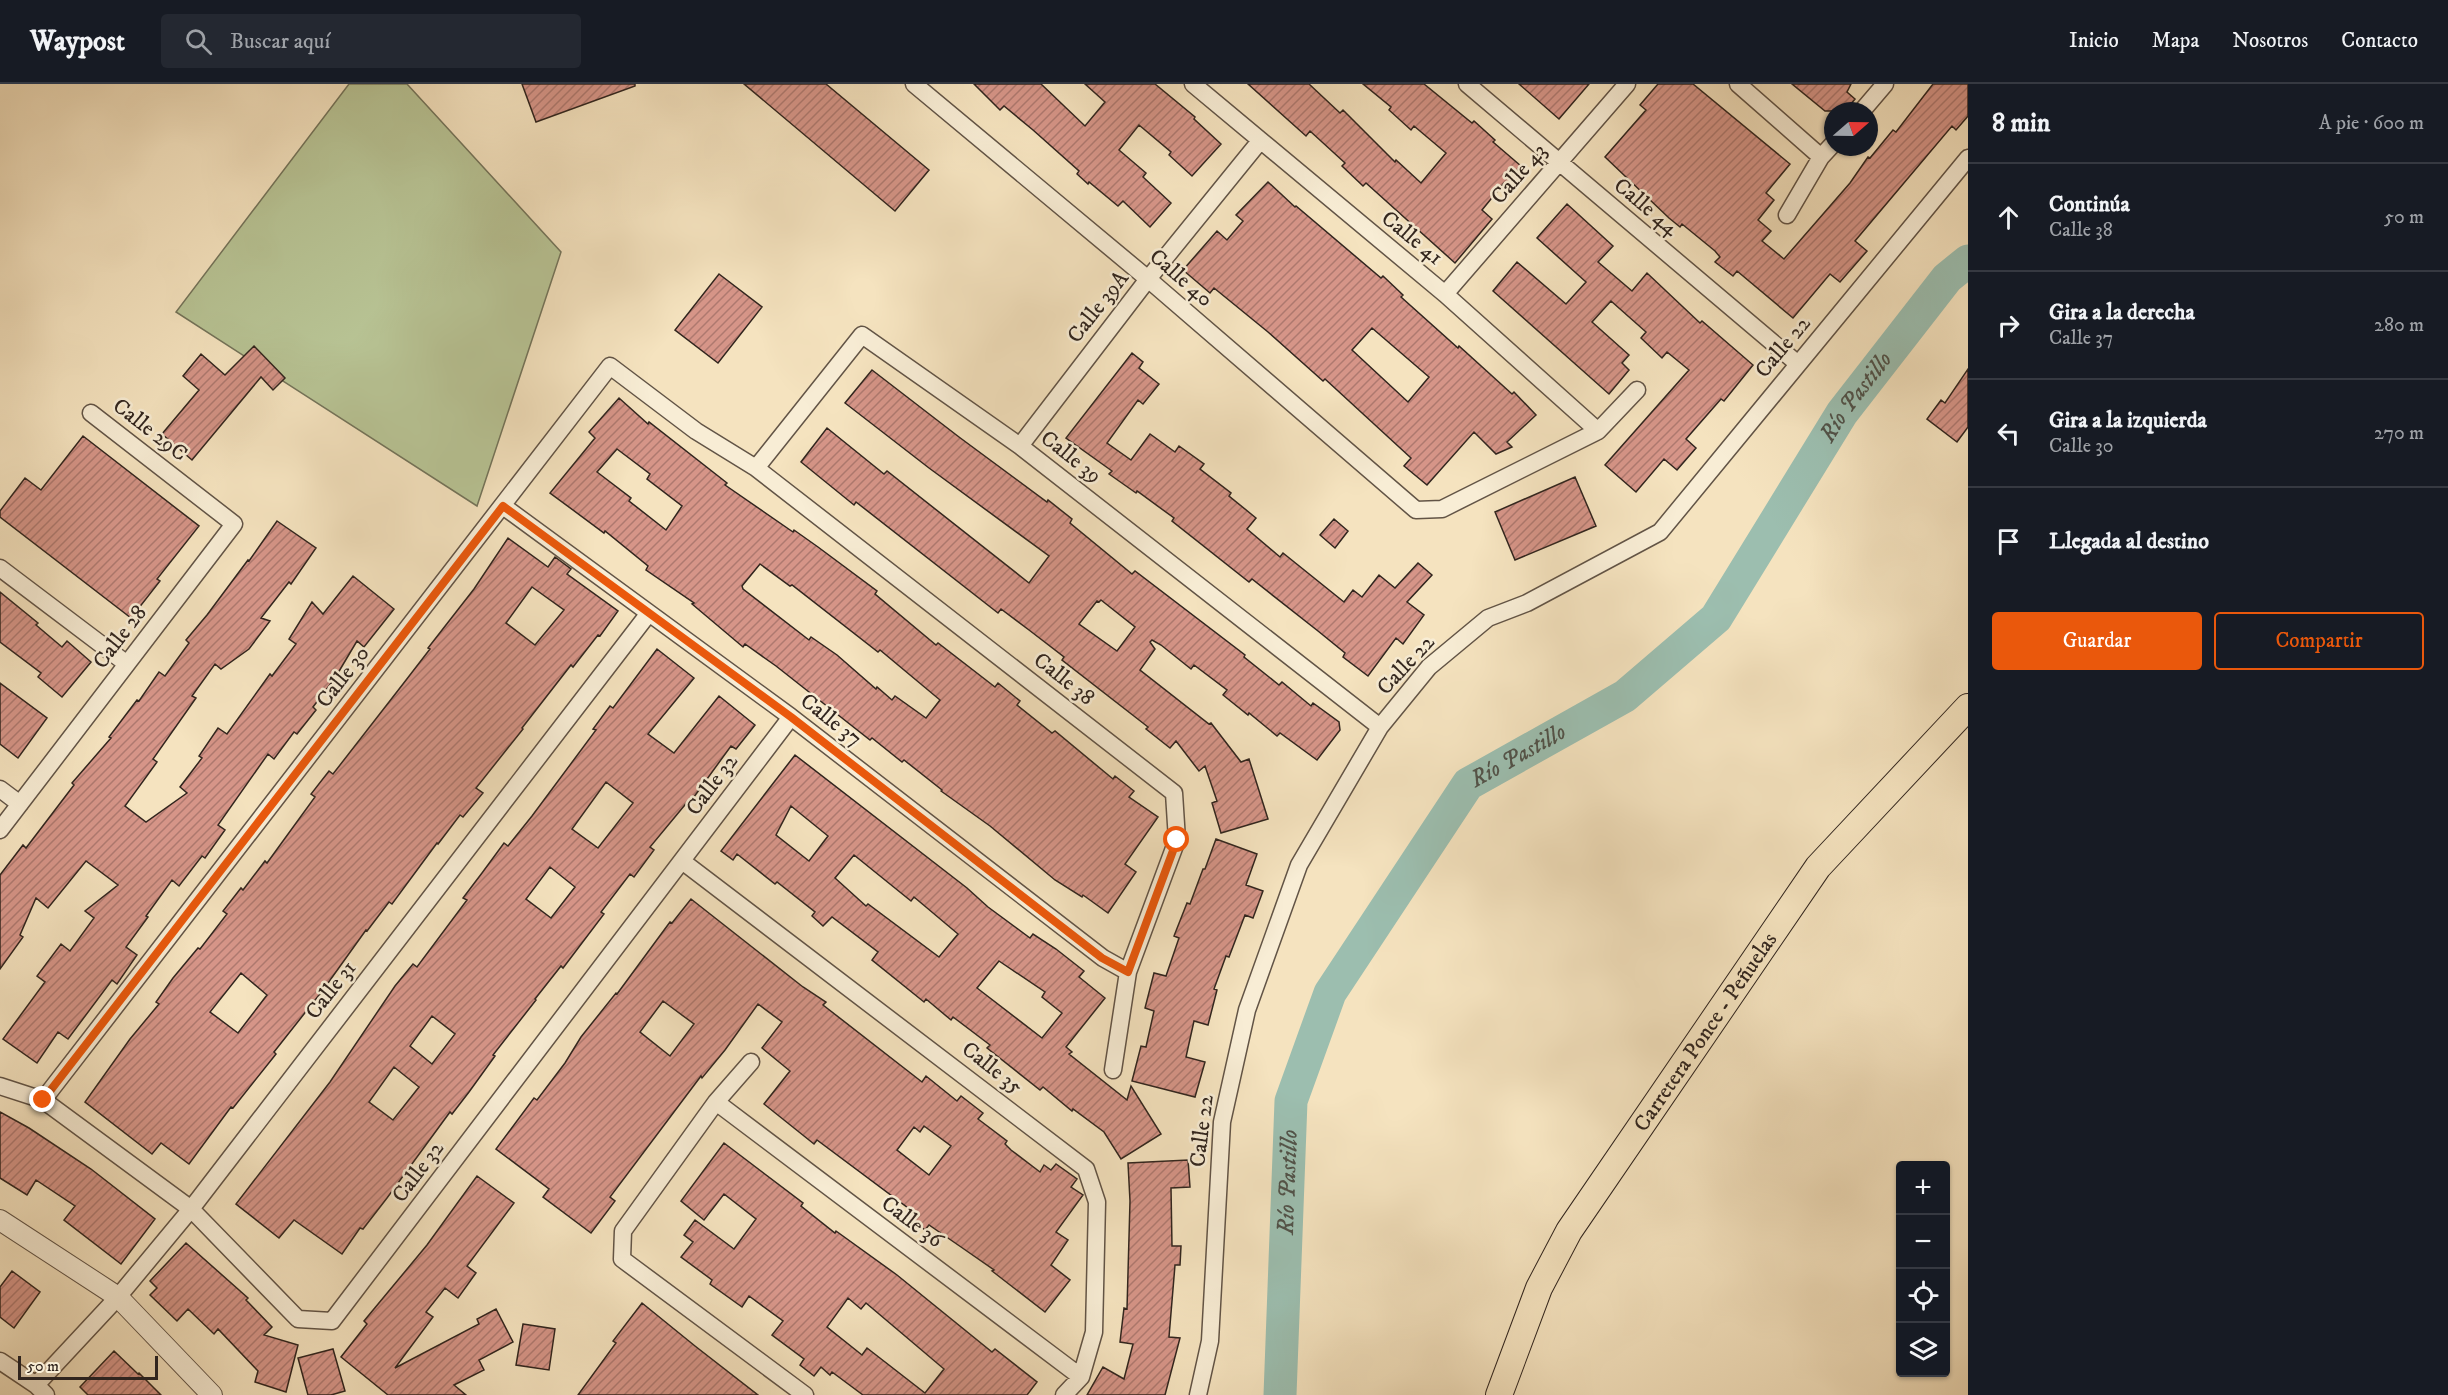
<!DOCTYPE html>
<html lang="es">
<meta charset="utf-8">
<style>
body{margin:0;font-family:"IM FELL DW Pica",serif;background:#242831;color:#f1f3f6}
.controls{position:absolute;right:18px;bottom:18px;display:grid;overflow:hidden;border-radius:6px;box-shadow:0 2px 4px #0004}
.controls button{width:54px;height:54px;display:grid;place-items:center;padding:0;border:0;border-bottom:2px solid #363941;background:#171b24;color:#f1f3f6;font:30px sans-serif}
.compass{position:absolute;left:1824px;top:18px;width:54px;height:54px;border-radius:50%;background:#171b24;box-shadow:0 2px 4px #0004;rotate:70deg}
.scale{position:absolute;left:18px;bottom:15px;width:140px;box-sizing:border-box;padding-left:6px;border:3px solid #31251e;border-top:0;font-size:16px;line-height:21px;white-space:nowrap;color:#31251e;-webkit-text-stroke:4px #f8edd5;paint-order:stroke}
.stop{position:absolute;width:18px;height:18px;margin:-14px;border:4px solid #ea580c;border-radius:50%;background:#fff}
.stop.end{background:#ea580c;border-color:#fff;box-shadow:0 2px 6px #0008}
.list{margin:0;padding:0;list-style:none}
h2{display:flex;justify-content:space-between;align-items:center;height:78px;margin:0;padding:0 24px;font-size:26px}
h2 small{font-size:20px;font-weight:400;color:#9ea1a6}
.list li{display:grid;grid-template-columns:39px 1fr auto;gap:18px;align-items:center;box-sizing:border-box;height:108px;padding:0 24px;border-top:2px solid #363941}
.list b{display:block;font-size:22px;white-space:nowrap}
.list p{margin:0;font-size:20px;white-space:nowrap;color:#9ea1a6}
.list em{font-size:20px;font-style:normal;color:#9ea1a6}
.actions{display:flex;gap:12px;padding:18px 24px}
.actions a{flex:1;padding:14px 0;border:2px solid #ea580c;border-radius:6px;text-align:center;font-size:21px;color:#ea580c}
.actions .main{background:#ea580c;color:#fff}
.icon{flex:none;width:33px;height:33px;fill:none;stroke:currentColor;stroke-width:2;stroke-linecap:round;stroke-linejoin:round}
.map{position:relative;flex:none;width:1968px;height:1311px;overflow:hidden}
header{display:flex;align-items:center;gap:36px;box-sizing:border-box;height:84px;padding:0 30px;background:#171b24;border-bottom:2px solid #363941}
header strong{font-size:28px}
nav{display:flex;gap:33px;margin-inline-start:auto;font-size:21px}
.search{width:420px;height:54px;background:#242831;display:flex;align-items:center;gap:15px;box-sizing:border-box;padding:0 21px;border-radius:6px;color:#9ea1a6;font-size:22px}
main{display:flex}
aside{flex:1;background:#171b24}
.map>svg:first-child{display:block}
.pitch{fill:#b8c495;stroke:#74745a;stroke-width:1.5}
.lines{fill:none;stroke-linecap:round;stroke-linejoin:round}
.river{stroke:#9cbeaf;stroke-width:33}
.building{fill:url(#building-hatch);stroke:#31251e;stroke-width:1.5;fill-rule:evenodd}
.minor-casing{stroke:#625446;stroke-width:19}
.tertiary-casing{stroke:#625446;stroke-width:22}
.primary-casing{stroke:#31251e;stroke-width:28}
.minor{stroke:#f8edd5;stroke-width:16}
.tertiary{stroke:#f8edd5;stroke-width:20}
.primary{stroke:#f5e3bf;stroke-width:26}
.route{stroke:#ea580c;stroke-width:8}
.labels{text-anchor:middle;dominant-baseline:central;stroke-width:5;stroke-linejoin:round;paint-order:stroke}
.street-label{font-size:22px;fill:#31251e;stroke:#f8edd5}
.water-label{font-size:24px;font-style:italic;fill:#51534a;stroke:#f8edd5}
</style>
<header>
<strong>Waypost</strong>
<div class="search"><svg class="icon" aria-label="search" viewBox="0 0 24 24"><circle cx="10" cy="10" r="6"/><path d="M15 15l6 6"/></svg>Buscar aquí</div>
<nav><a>Inicio</a><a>Mapa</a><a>Nosotros</a><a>Contacto</a></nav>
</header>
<main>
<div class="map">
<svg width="1968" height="1311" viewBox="0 0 1968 1311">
<defs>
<pattern id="building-hatch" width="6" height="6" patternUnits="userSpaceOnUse" patternTransform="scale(1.5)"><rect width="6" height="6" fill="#d69588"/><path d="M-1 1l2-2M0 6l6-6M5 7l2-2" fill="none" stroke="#ae796f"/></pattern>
</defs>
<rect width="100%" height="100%" fill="#f5e3bf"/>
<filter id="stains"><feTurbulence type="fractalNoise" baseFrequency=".00333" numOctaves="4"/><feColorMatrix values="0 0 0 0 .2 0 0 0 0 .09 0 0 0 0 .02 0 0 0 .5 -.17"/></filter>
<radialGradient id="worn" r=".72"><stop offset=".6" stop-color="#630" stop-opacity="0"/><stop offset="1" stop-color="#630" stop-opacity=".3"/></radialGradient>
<path class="pitch" d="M349,0h58l154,168 -84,254 -301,-194z"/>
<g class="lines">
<path class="river" id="s1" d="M1280,1311l11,-294 39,-108 138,-209 157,-88 91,-78 126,-205 105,-135 21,-17"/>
</g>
<path class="building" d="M522,0h113v2l-99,36z
M744,0h82l103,86 -34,41z
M974,0h67l44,42 20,-24 -20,-18h70l40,33 -1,2 27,25 -29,32 -23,-21 2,-3 -32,-27 -20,25 27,23 -3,4 28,26 -21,24 -27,-26 -5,5 -29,-24 -1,2 -11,-10 2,-3 -46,-41 -29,-24 -4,4z
M1248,0h61l31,29 3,-3 52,52 1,-2 25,23 25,-30 -32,-27 -3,4 -22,-20 2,-3 -28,-23h61l48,39 2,-2 21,19 -2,2 28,24 -4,5 7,6 -11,14 -9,-8 -22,27 10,9 -37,44 -89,-80 -3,3 -21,-20 3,-3 -35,-32 -4,5z
M1519,0h70l-30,35z
M1658,0h35l97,80 -24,29 8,7 -16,20 13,11 -9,10 22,18 66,-76 18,-26 2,1 23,-28 3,2 37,-48h35v32l-12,14 -4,-4 -97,115 12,10 -27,31 -10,-8 -37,44 -56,-47 -4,5 -18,-14 5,-5 -5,-6 -33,-27 -2,3 -11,-9 -64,-61 41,-47 -6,-5z
M1792,0h59l-4,8 8,7 -10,12h-20z
M1268,98l27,25 1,-1 85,72 2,-2 20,19 -2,2 57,51 1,-2 53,48 2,-2 22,23 -29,27 5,5 -16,7 -22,-22 -47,53 -23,-19 7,-8 -86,-79 -2,2 -55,-49 -54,-44 -4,5 -27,-23 34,-39 10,9 16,-19 -7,-6zM1372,244l57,49 -21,25 -56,-52z
M1567,120l46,42 -15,16 34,29 15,-18 53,50 2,-2 51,44 -29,36 -3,-2 -35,40 10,9 -19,22 -13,-11 -28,33 -31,-27 84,-95 -22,-18 -5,6 -21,-20 5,-6 -35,-31 -19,21 37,33 -7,8 7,7 -20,24 -116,-103 24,-29 49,42 20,-22 -49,-44z
M719,190l43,33 -44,56 -43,-33z
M254,262l31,32 -12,12 -12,-13 -69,83 -30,-26 37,-44 -16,-14 18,-22 24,21z
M1132,269l11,9 -4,6 20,16 -16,20 -5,-4 -31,43 24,17 19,-26 25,18 4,-6 25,18 -4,5 31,24 -2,3 27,22 -9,11 33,28 3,-4 61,49 9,-12 9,7 17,-22 16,13 23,-25 14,12 -25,27 17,13 -21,29 -7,-6 -28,38 -25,-19 2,-4 -27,-22 -66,-52 -3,3 -77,-61 2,-3 -37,-27 -1,2 -27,-19 3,-3 -46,-33z
M1968,285v58l-11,15 -30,-23 14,-19 4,3z
M872,286l87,67 88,65 1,-2 24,19 -2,4 62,51 3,-3 110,84 -1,2 35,28 3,-3 29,24 2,-3 26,19 1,8 -23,30 -37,-27 -3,3 -28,-23 -1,2 -25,-20 4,-5 -33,-25 -3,4 -30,-24 -9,-5 -2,2 5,7 -15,21 69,54 2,-1 30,39 8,-3 19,60 -47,14 -9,-30 5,-2 -12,-35 -6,5 -23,-30 -6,7 -24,-19 2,-2 -86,-67 2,-3 -35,-27 -28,-21 -3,4 -142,-111 -2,3 -53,-43 26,-34 57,46 3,-3 142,112 20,-27 -120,-88 -84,-65zM1101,516l34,27 -18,24 -38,-27 18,-23 2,1z
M619,314l29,26 1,-2 78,61 -2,2 68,47 1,-2 24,17 59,44 -2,3 61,51 2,-2 57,44 3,-4 22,18 -3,4 35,28 3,-2 58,48 2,-3 19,15 -5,6 29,20 -33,47 11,8 -28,41 -25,-18 -1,2 -27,-17 -65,-54 -49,-35 1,-1 -38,-30 -2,2 -30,-24 -2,2 -94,-74 -31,-22 -2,3 -51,-43 2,-1 -48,-33 2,-4 -43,-35 -1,2 -54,-40 45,-55 -6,-6zM617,365l33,25 -3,5 35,27 -16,24 -37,-29 2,-3 -34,-26zM760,480l30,22 2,-1 86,67 2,-2 60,50 -14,18 -31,-22 -3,4 -15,-13 -1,2 -39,-34 -26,-18 -2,3 -66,-51 -1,-3z
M83,352l116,90 -42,53 3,2 -29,37 -131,-101v-6l25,-33 16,12z
M1575,393l21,49 -81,34 -20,-48z
M1334,435l14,12 -13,17 -15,-13z
M277,437l39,27 -25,36 -2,-2 -28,36 9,3 -21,28 -28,20 -6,-5 -23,32 4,2 -43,61 4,3 -32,44 21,16 41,-29 -7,-6 22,-29 -3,-2 19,-28 9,6 43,-60 2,2 24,-32 -7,-5 23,-37 11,12 30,-38 41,33 -30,38 -7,-6 -22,37 -22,29 3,3 -19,24 -3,-2 -20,27 -6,-5 -50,71 7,5 -20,28 -3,-2 -23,30 -7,-6 -26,36 2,1 -22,30 11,8 -20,29 -5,-4 -44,59 -10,-7 -21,31 -34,-24 42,-57 -8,-6 24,-32 9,7 24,-33 -9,-7 33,-26 -32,-24 -38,47 -12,-10 -16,37 3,2 -23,32v-94l23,-30 3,3 48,-63 -2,-2 39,-45 -2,-1 28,-37 2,1 20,-29 6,4 24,-33 -3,-3 21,-25 41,-55 1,1z
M508,454l40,29 7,-10 16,12 -4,5 51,37 -18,25 -2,-1 -25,32 -2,-2 -49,63 1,1 -47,59 7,5 -20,24 -3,-2 -22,29 -1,-1 -45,61 -3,-2 -22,29 -1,-1 -43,60 -49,62 2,2 -43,54 -2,-1 -42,57 -28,-21 -9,11 -67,-52 45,-63 29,-35 -3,-2 17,-24 25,-30 2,1 27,-35 -4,-3 18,-23 2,2 22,-29 2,2 48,-66 -4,-3 18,-23 4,3 70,-90 27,-35 -2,-1 46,-59zM532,503l32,23 -29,35 -29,-22zM241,889l26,22 -29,38 -28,-21z
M0,508l38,31 -2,2 26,22 5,-6 24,21 -29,35 -24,-20 3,-4 -41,-31z
M657,565l37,29 -46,56 26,19 45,-57 36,29 -19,24 -5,-3 -40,55 -2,-1 -39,47 4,3 -20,27 -4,-3 -29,38 3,2 -41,54 -2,-2 -26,33 1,1 -43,55 2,1 -26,36 -17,22 -2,-2 -63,86 -24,31 -3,-1 -18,26 -48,-34 -15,18 -43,-34 94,-122 65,-96 18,-22 4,3 50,-67 -4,-2 19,-25 22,-30 4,3 24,-30 64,-86 -3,-1 17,-23 3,2zM606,698l27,21 -35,45 -26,-19zM550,783l25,20 -24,31 -25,-19zM432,932l23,18 -23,30 -22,-18zM394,983l25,20 -26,33 -24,-18z
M0,599l47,35 -29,40 -18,-14z
M795,671l172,133 21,19 42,31 3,-4 23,15 28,22 -5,6 26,21 -39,49 6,5 -3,2 58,46 4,-14 30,48 -40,25 -17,-27 -31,-23 -1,2 -29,-24 -3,3 -53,-42 3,-3 -37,-28 -2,3 -25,-21 -2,3 -52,-42 6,-8 -46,-35 -9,9 -11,-10 3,-4 -38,-30 -2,2 -38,-30 -4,6 -12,-9zM791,722l37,30 -19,25 -33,-26zM854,771l57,46 3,-4 44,37 -19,23 -71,-53 -2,2 -31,-28zM999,877l46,31 -3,5 20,16 -20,25 -65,-50z
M1216,755l41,15 -11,31 17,6 -10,27 -8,-3 -16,42 -3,-1 -12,33 3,1 -9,35 -14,-4 -8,36 19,5 -10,35 -63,-16 9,-35 5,1 8,-36 -9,-3 9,-35 12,3 13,-38 -5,-2 13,-33 3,1 13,-35h2z
M691,815l112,88 23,15 -3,3 99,77 4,-6 31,25 4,-5 22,17 -5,6 29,22 -2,3 6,6 29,22 4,-7 7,5 5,-6 21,15 -6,8 12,8 -27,37 12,8 -17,25 19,15 -25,32 -53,-41 2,-1 -33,-23 -32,-22 -4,5 -17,-14 4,-5 -95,-71 -3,4 -50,-40 26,-33 -28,-23 20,-26 -24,-18 -33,46 -23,28 -1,-2 -91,121 5,4 -24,32 -48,-36 6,-8 -53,-40 38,-51 3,2 28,-37 16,-26 35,-44 1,1 53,-72 2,1zM663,917l31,23 -24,32 -30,-24zM924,1042l27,20 -22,29 -32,-25 17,-23 6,5z
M0,1028l29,16 62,41 64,50 -34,45 -57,-44 11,-14 -39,-26 -9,15 -27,-17z
M724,1059l79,60 -2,3 34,27 1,-2 61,44 95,77 3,-3 42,33 -10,13h-164l-31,-23 -2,3 -9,-8 -7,9 -14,-11 4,-6 -32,-24 11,-14 -34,-25 -7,11 -32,-23 2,-4 -31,-23 12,-15 -9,-7 11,-15 39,29 22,-30 -32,-25 -20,26 -23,-19zM848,1214l13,11 5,-6 78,66 -19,24 -58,-45 -5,7 -35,-28z
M1188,1076l2,27 -19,1 1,58h9l-1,19h-5l-6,72 11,1 -15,57h-78l16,-28 21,12 9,-35 -13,-2 4,-34 3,1 3,-108 -2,-38z
M477,1092l37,27 -47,63 9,7 -18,25 -13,-10 -19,24 7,5 -38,51 84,-44 -2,-5 19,-10 17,33 -34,18 5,10 -30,15 12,10h-78l-47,-38 26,-33 -3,-3 63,-76z
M186,1159l62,55 -2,2 26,27 -8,8 34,10 -12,47 -31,-10 3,-11 -40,-42 -4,5 -26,-25 -11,12 -27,-26 7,-7 -7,-7z
M12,1187l28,21 -26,36 -14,-11v-30z
M642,1219l53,43 63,49h-180l38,-52 -3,-2z
M523,1240l32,5 -6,41 -33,-5z
M333,1265l12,42 -14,4h-23l-10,-37z
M114,1267l24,23 1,-1 22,22h-73l-8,-8z"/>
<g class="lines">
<defs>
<path id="minor" d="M914,0l234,195 268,231 26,-1 156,-78 39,-41
M1193,0l252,210 153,137
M1467,0l331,280
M1738,0l83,73
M1862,27l23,-27
M1787,131l34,-58 12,-13
M1445,210l182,-210
M1020,362l128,-167 112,-138
M756,384l106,-133 158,111 360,281
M503,422l288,211 312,241 25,14
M0,484l127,96
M0,705l20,15
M0,746l234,-306 -143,-111
M682,777l404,308 11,33 -3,130 -13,45 -17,18
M751,978l-35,40 -93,129 -1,28 183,136
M0,1002l43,14 148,109 107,110 34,2 459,-604
M43,1016l567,-734 86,65 60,37 418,325 3,47 -49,132 -15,98
M716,1018l365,275
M0,1277l36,24 10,10
M36,1301l82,-88 73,-88 458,-596
M1198,1311l12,-54 12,-219 25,-112 52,-145 81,-138 49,-60 59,-49 39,-15 133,-71 308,-374"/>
<path id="tertiary" d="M0,1136l118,77 94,98"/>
<g id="primary">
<path id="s2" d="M1499,1311l40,-107 30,-57 249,-364 150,-160"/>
</g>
</defs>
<use href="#minor" class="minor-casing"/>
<use href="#tertiary" class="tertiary-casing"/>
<use href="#primary" class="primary-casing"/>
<use href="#minor" class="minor"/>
<use href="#tertiary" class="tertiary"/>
<use href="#primary" class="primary"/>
</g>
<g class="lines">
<path class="route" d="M43,1016l460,-594 288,211 311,241 26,14 49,-132"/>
</g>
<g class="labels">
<g class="street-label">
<text transform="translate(1519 90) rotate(-49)">Calle 43</text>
<text transform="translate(1646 123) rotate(40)">Calle 44</text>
<text transform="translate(1412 154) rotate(39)">Calle 41</text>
<text transform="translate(1181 194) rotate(41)">Calle 40</text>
<text transform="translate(1098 223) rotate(-52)">Calle 39A</text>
<text transform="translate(1783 263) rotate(-50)">Calle 22</text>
<text transform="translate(150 346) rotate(38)">Calle 29C</text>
<text transform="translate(1071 373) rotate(38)">Calle 39</text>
<text transform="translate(120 553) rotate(-53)">Calle 28</text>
<text transform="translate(1406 581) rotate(-47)">Calle 22</text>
<text transform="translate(343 593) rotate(-52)">Calle 30</text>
<text transform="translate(1064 595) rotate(38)">Calle 38</text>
<text transform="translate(831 636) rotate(38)">Calle 37</text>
<text transform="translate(712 701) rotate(-53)">Calle 32</text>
<text transform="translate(331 906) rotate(-52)">Calle 31</text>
<text stroke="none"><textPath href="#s2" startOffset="420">Carretera Ponce - Peñuelas</textPath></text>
<text transform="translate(992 984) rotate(38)">Calle 35</text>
<text transform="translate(1202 1047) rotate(-83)">Calle 22</text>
<text transform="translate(418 1088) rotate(-53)">Calle 32</text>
<text transform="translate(912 1138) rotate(37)">Calle 36</text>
</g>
<g class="water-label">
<text stroke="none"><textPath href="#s1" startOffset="1221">Río Pastillo</textPath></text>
<text stroke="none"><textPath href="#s1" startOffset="717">Río Pastillo</textPath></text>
<text stroke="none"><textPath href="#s1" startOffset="213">Río Pastillo</textPath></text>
</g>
</g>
<rect width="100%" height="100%" filter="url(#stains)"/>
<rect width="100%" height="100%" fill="url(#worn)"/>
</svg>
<div class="controls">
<button>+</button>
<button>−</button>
<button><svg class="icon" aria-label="locate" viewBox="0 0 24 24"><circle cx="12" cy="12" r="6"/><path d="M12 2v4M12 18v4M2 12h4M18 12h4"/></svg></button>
<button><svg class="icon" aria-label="layers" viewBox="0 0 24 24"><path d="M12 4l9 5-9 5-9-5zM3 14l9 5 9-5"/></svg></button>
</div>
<svg class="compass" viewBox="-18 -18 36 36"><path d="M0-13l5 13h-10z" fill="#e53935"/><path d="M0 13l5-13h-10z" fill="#9ea1a6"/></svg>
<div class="scale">50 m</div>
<div class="stop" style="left:1177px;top:756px"></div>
<div class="stop end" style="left:43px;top:1016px"></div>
</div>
<aside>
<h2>8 min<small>A pie · 600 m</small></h2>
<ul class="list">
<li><svg class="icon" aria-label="ahead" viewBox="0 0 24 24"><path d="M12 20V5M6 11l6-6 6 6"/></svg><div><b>Continúa</b><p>Calle 38</p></div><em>50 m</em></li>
<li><svg class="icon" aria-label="right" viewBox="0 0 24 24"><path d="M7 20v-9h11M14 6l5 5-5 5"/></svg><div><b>Gira a la derecha</b><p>Calle 37</p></div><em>280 m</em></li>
<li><svg class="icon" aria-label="left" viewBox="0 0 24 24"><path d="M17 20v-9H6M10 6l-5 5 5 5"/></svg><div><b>Gira a la izquierda</b><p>Calle 30</p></div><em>270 m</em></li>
<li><svg class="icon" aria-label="arrive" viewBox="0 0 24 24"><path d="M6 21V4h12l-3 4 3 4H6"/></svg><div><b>Llegada al destino</b></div></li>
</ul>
<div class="actions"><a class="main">Guardar</a><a>Compartir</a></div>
</aside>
</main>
